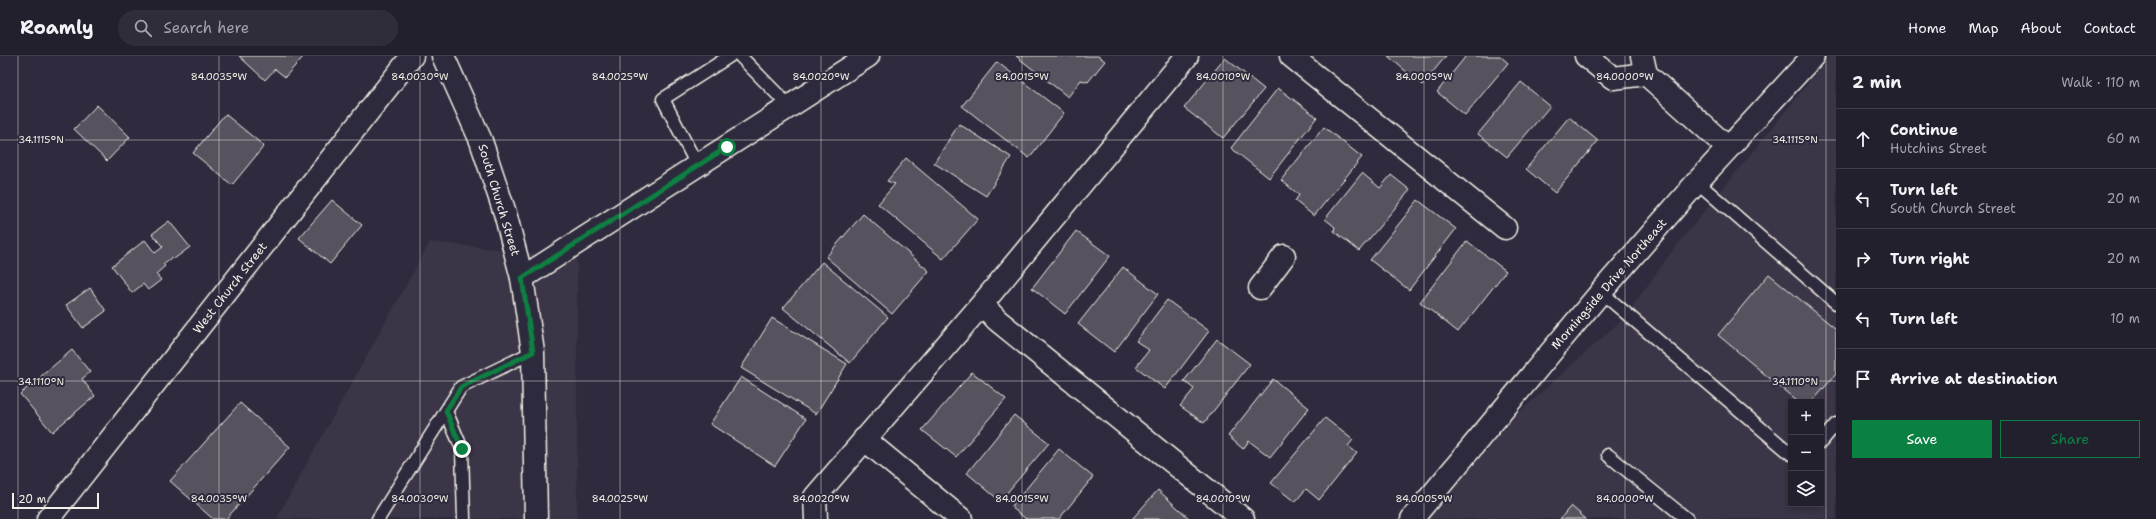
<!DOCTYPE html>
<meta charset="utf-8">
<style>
body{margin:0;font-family:"Shantell Sans",sans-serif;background:#2f2d3a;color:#f1f3f6}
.controls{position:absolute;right:12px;bottom:12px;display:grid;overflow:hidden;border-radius:0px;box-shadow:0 2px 6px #0003}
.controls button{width:36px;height:36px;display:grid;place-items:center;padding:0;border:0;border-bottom:1px solid #403e4a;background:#23202e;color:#f1f3f6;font:20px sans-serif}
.scale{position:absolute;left:12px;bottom:10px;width:87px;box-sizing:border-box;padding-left:4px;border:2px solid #f4f1e8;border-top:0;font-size:11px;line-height:14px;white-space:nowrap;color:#f4f1e8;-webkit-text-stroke:3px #2f2a3d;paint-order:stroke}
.stop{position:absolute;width:12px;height:12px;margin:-9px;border:3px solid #0b8043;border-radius:50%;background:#fff}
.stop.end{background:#0b8043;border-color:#fff;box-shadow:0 1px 4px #0008}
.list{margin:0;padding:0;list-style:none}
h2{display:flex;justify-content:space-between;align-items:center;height:52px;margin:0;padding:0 16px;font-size:17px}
h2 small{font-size:13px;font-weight:400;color:#a3a3aa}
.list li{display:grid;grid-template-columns:26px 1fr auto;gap:12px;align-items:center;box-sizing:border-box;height:60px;padding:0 16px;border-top:1px solid #403e4a}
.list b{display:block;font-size:15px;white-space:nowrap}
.list p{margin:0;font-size:13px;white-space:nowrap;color:#a3a3aa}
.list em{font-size:13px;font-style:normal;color:#a3a3aa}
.actions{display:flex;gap:8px;padding:12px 16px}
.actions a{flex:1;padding:9px 0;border:1px solid #0b8043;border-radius:0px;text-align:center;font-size:14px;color:#0b8043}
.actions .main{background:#0b8043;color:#fff}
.icon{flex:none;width:22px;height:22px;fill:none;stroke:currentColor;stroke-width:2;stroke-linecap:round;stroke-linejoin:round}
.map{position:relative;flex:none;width:1836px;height:463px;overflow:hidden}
header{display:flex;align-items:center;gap:24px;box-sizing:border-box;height:56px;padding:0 20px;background:#23202e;border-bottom:1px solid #403e4a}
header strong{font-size:19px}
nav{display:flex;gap:22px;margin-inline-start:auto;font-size:14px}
.search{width:280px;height:36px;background:#2f2d3a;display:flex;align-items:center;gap:10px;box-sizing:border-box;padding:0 14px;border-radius:22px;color:#a3a3aa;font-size:15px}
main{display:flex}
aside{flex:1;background:#23202e}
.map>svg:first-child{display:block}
.built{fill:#3b3647;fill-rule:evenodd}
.building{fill:#56525f;stroke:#f4f1e8}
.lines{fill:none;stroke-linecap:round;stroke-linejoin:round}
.service-casing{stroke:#f4f1e8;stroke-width:15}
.minor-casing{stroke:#f4f1e8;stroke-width:25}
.tertiary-casing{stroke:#f4f1e8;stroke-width:25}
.service{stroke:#2f2a3d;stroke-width:12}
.minor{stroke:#2f2a3d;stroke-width:22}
.tertiary{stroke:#2f2a3d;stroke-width:22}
.route{stroke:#0b8043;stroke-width:5}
.ticks{fill:none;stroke:#f4f1e8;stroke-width:1;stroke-opacity:0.45}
.labels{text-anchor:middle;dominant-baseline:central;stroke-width:4;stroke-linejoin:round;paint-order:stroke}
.street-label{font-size:12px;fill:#f4f1e8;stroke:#2f2a3d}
.ticks-label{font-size:10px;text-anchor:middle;fill:#f4f1e8;stroke:#2f2a3d;stroke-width:4;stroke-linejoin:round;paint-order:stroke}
</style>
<header>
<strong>Roamly</strong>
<div class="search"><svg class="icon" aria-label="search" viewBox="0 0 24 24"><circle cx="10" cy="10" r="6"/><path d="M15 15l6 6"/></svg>Search here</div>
<nav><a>Home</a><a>Map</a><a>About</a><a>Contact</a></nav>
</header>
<main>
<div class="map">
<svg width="1836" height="463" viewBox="0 0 1836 463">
<rect width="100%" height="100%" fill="#2f2a3d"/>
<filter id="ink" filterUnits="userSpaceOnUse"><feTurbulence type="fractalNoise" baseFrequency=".025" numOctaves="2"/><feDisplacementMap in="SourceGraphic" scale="8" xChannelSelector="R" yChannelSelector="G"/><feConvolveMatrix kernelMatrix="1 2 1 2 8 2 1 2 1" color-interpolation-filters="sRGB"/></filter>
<g filter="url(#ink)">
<path class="built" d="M1830,0h6v463h-425l24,-31 190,-171 45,-63zM1791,346h30v102h-30z
M430,186l147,16v261h-301z"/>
<path class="building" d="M239,0h65l-19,21 -10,-8 -10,11z
M1016,0h82l7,5 -17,21 -7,-2 -13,17z
M1388,0h58l-24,29z
M1466,0h34l8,7 -43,52 -28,-23z
M1225,2l39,31 -41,49 -39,-30z
M997,6l67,51 -35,45 -67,-52z
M1521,26l29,24 -43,51 -29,-23z
M1278,32l39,29 -48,61 -38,-30z
M97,49l33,32 -23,24 -33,-32z
M225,58l39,32 -32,39 -39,-32z
M1569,61l29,24 -43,52 -29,-24z
M959,68l52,33 -25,39 -52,-33z
M1324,71l38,30 -48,59 -19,-15 4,-6 -18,-15z
M906,102l72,61 -35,40 -65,-55 17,-20 -8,-3z
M1362,117l18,15 11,-13 19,15 -51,61 -25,-20 1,-4 -10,-8z
M332,144l30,25 -32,39 -31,-26z
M1418,144l38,29 -47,61 -39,-30z
M863,158l66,57 -37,43 -66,-57z
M169,165l21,26 -16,12 -2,-2 -9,7 2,2 -9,8 5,6 -13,10 -5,-6 -11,9 -20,-27 33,-26 10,13 8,-6 -11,-13z
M1076,175l34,25 -45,58 -33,-26z
M1467,185l39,30 -48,61 -38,-30z
M822,206l66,55 -38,46 -67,-55z
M1123,211l35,27 -44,58 -36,-28z
M1769,218l67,55v45l-24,28h-14l-80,-67z
M90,232l16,23 -23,17 -17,-23z
M1167,244l42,31 -44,58 -29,-22 13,-17 -13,-9z
M772,262l75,46 -31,50 -75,-46z
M1217,283l33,25 -46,59 -24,-17 14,-17 -10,-8z
M72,294l18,22 -8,7 13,17 -43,36 -32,-38z
M972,316l34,27 -50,58 -34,-27z
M741,321l65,42 -31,47 -65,-42z
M1273,323l36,29 -39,49 -21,-16 -6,8 -15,-13z
M240,347l50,44 -64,72h-13l-43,-38z
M1014,359l35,28 -49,58 -33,-28z
M1325,362l28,22 -5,6 9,7 -38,47 -13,-11 -11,13 -24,-19z
M1059,393l34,28 -34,42h-33l-15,-12z
M1158,434l32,29h-58z
M1571,450l15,13h-26z"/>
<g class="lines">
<defs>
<path id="service" d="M740,0l50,51
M697,109l-34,-66 67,-43
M1697,126l139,121
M1601,236l190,162
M446,355l16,38 2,70
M1821,386l15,-18
M1608,399l79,64
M378,463l83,-132 72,-35"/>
<path id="minor" d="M443,0l38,85 24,72 17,65
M1291,0l214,172
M1586,0l27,22 33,-4
M1642,0l4,18 82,74
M1260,232l24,-32
M982,248l15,16 246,199
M864,383l97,80
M48,463l364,-463
M816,463l-1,-22 167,-193 205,-248"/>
<path id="tertiary" d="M536,463l-3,-167 -11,-74 346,-222
M1412,463l189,-227 96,-110 116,-126"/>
</defs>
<use href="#service" class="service-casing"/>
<use href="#minor" class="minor-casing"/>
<use href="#tertiary" class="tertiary-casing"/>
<use href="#service" class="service"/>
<use href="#minor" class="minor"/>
<use href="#tertiary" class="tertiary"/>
</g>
</g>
<g class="lines" filter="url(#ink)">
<path class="route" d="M462,393l-16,-38 15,-24 72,-35 -11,-74 205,-131"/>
</g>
<path class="ticks" d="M18,0v463M219,0v463M420,0v463M620,0v463M821,0v463M1022,0v463M1223,0v463M1424,0v463M1625,0v463M1826,0v463M0,84h1836M0,325h1836"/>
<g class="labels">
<g class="street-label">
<text transform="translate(499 144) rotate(73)">South Church Street</text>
<text transform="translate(1609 228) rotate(-49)">Morningside Drive Northeast</text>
<text transform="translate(230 232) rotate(-52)">West Church Street</text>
</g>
</g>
<g class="ticks-label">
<text x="219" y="24">84.0035°W</text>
<text x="420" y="24">84.0030°W</text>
<text x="620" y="24">84.0025°W</text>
<text x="821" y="24">84.0020°W</text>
<text x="1022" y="24">84.0015°W</text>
<text x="1223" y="24">84.0010°W</text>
<text x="1424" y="24">84.0005°W</text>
<text x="1625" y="24">84.0000°W</text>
<text x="41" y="87">34.1115°N</text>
<text x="1795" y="87">34.1115°N</text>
<text x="41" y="329">34.1110°N</text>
<text x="1795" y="329">34.1110°N</text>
<text x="219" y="446">84.0035°W</text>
<text x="420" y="446">84.0030°W</text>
<text x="620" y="446">84.0025°W</text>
<text x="821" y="446">84.0020°W</text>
<text x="1022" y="446">84.0015°W</text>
<text x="1223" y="446">84.0010°W</text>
<text x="1424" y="446">84.0005°W</text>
<text x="1625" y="446">84.0000°W</text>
</g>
</svg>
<div class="controls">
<button>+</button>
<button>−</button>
<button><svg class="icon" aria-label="layers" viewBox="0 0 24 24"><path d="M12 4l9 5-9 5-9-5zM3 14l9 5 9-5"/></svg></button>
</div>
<div class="scale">20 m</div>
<div class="stop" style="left:727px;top:91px"></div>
<div class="stop end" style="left:462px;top:393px"></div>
</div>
<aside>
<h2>2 min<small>Walk · 110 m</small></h2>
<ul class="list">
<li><svg class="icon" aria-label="ahead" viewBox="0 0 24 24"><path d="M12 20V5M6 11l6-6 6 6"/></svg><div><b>Continue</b><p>Hutchins Street</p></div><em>60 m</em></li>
<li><svg class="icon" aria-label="left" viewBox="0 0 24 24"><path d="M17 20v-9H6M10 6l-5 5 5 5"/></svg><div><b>Turn left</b><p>South Church Street</p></div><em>20 m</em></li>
<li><svg class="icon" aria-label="right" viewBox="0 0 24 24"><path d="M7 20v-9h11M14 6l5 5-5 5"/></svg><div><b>Turn right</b></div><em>20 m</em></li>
<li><svg class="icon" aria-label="left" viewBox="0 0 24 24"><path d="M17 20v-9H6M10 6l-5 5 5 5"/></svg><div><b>Turn left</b></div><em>10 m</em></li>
<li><svg class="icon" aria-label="arrive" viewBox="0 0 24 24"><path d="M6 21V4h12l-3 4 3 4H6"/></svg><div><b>Arrive at destination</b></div></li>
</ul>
<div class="actions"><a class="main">Save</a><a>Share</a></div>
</aside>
</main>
